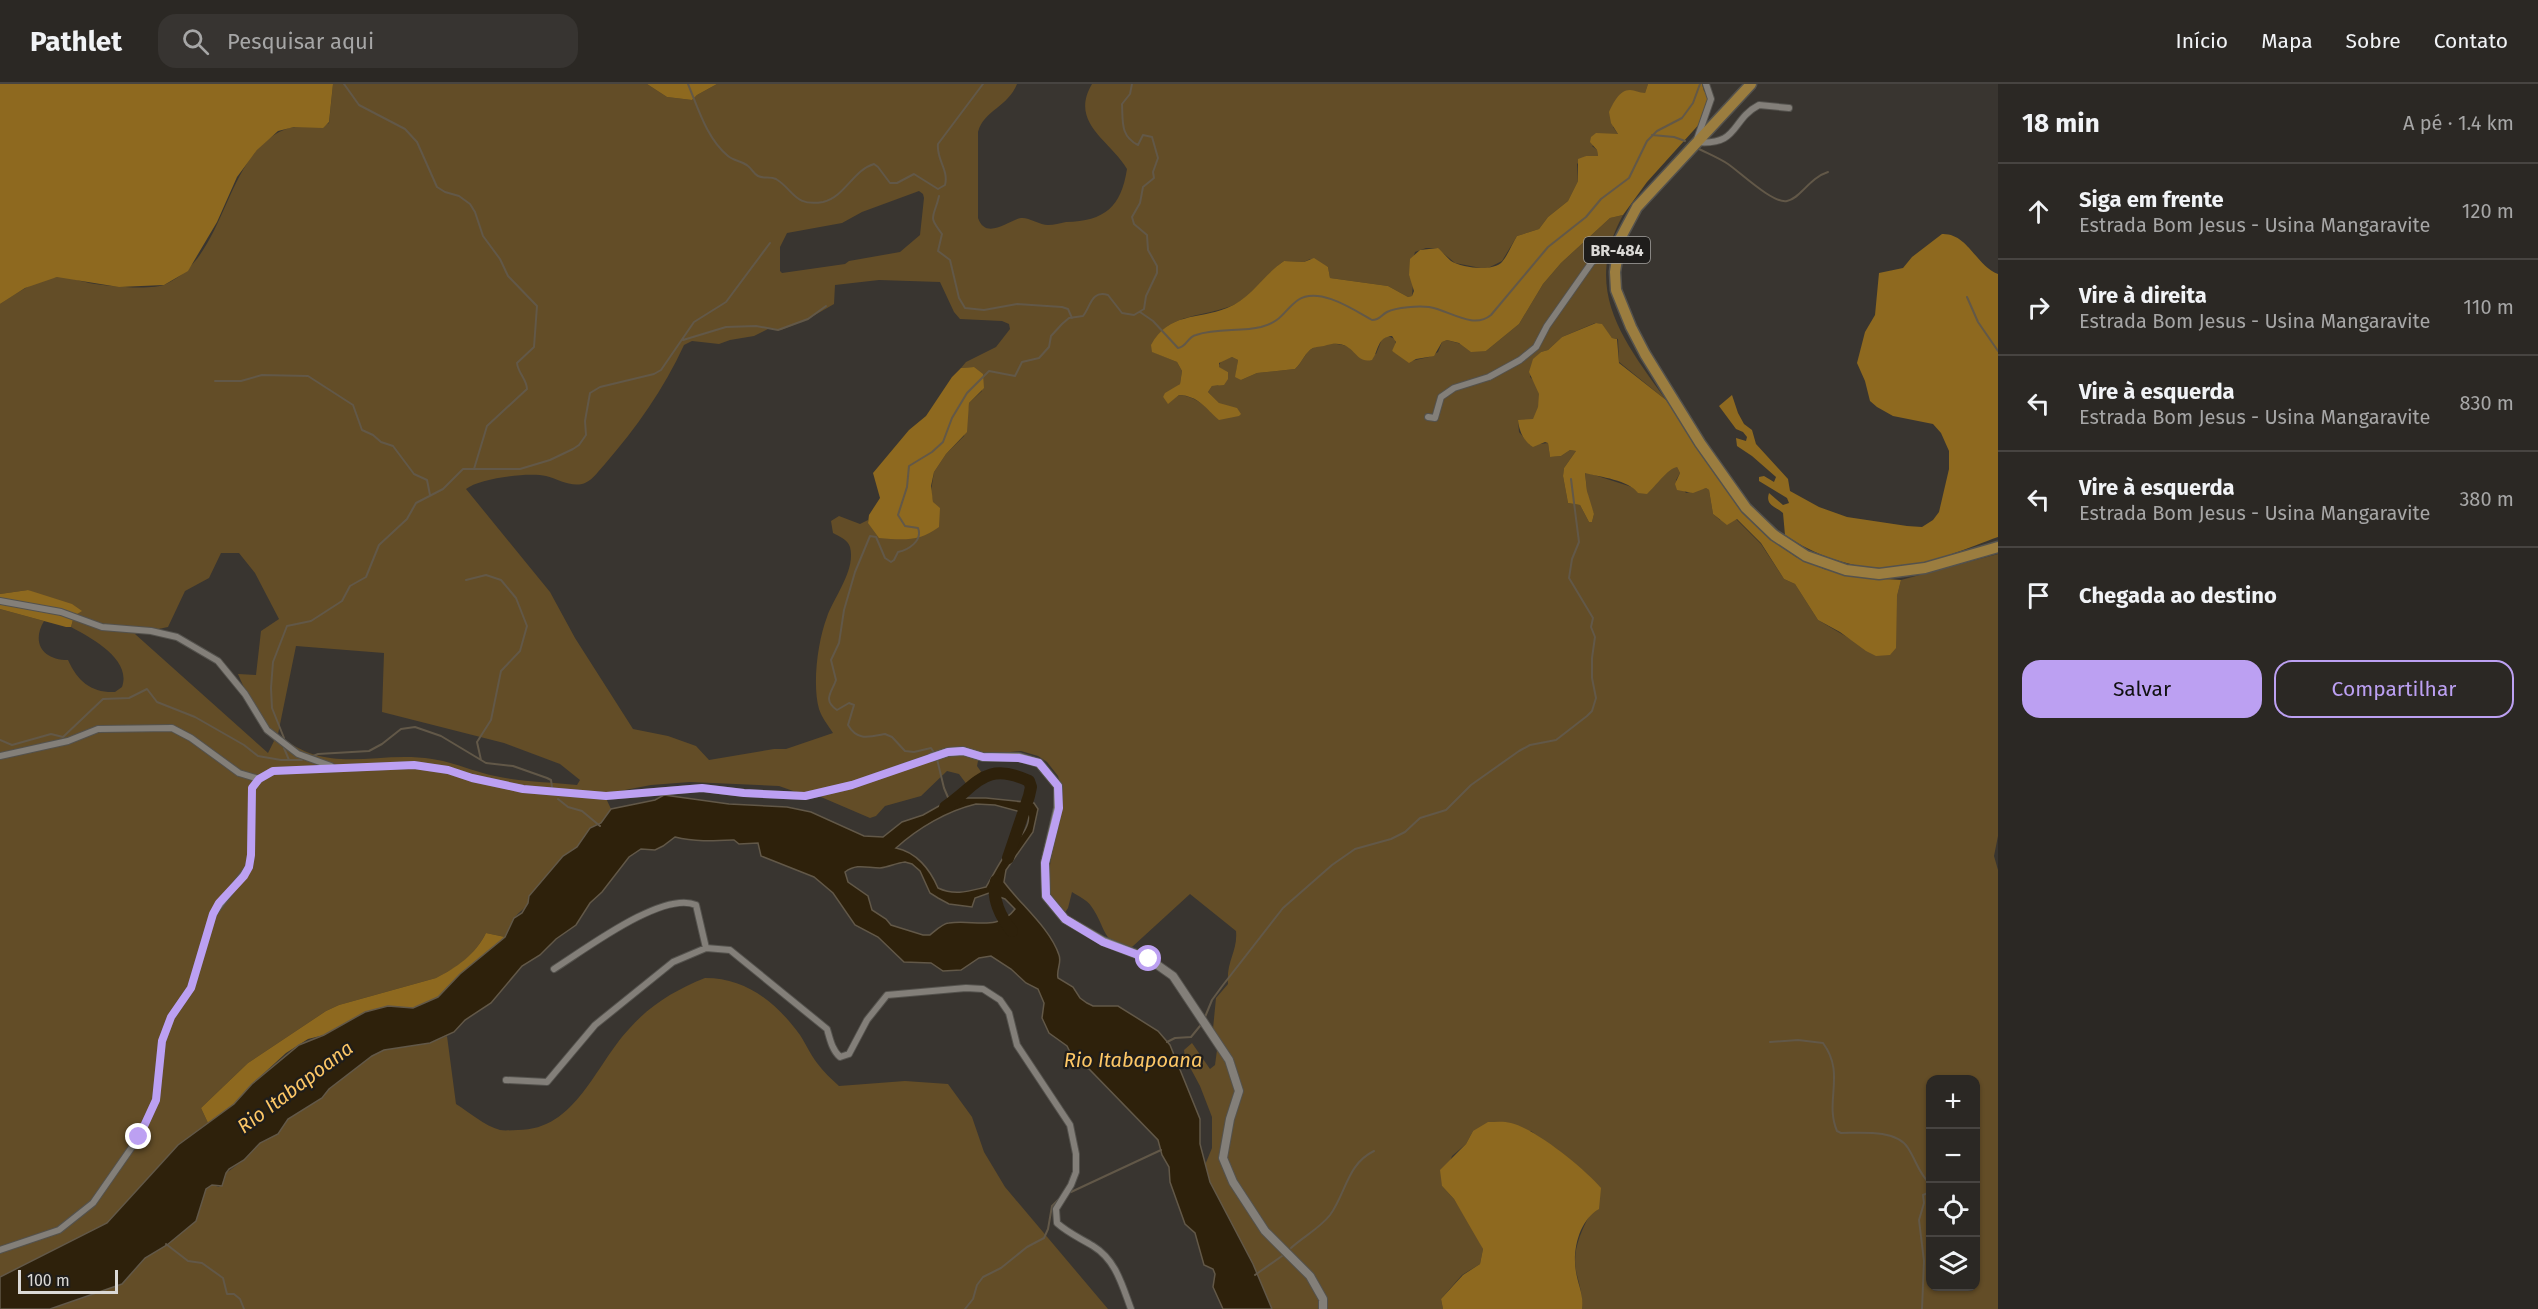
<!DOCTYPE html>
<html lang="pt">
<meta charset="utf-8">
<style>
body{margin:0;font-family:"Fira Sans",sans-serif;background:#373431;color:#f1f3f6}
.controls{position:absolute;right:18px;bottom:18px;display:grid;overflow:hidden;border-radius:12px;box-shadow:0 2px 4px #0004}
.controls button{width:54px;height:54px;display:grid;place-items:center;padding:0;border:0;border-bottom:2px solid #474441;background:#2b2824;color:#f1f3f6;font:30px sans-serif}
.scale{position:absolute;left:18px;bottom:15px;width:100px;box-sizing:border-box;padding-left:6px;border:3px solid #dbd9d6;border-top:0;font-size:16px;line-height:21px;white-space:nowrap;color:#dbd9d6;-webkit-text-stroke:4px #1f1d1b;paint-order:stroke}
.stop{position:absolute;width:18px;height:18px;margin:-14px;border:4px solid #bca0f2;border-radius:50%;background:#fff}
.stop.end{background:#bca0f2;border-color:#fff;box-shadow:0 2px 6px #0008}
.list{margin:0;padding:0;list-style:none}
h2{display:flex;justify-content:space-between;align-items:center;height:78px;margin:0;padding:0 24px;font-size:26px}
h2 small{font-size:20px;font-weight:400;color:#a6a6a6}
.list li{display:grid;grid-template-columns:39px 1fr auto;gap:18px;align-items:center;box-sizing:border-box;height:96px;padding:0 24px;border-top:2px solid #474441}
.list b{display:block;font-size:22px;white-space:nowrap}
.list p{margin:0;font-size:20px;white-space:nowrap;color:#a6a6a6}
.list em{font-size:20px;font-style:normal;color:#a6a6a6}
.actions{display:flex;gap:12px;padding:18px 24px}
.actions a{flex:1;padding:14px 0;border:2px solid #bca0f2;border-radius:18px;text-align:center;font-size:21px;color:#bca0f2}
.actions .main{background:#bca0f2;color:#111}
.icon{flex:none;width:33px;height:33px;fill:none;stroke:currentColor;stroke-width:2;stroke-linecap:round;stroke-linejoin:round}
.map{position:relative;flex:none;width:1998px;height:1225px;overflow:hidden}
header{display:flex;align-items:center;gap:36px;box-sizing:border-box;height:84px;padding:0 30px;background:#2b2824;border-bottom:2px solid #474441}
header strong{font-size:28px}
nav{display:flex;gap:33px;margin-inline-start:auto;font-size:21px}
.search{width:420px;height:54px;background:#373431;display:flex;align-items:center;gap:15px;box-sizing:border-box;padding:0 21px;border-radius:18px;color:#a6a6a6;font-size:22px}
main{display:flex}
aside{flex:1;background:#2b2824}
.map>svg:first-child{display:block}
.green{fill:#634d27;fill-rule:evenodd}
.forest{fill:#8e691f}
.water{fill:#2e210b;stroke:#625848;stroke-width:1.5;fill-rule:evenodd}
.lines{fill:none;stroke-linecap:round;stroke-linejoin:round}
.stream{stroke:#625848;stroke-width:2}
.river{stroke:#2e210b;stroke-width:12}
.minor-casing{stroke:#54524d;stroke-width:8}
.tertiary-casing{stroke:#54524d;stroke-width:10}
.primary-casing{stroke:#54524d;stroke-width:13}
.minor{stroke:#837f79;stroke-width:6}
.tertiary{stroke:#837f79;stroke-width:8}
.primary{stroke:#9b7d3f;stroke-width:10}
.route{stroke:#bca0f2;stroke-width:8}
.labels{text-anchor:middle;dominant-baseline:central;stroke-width:4.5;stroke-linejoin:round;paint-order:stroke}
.shield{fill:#1f1d1b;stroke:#a3a19e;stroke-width:1.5}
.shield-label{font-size:16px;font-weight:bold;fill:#dbd9d6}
.water-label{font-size:20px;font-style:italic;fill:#fdc766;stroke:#1f1d1b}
</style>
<header>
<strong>Pathlet</strong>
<div class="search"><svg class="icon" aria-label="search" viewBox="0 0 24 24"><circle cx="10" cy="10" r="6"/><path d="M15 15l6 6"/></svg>Pesquisar aqui</div>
<nav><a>Início</a><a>Mapa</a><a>Sobre</a><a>Contato</a></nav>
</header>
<main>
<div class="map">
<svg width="1998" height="1225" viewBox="0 0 1998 1225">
<rect width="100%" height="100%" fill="#393530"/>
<path class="green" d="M333,0h314l20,13 25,3 5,-5 20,-11h300c-9,23 -33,26 -39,48v86c8,23 31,2 43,0 7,-1 19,7 27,7 6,0 12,-2 18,-3 39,-1 55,-15 61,-53 -17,-29 -58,-46 -35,-85h556l-3,9h-6l-26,34 5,7 -8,1 -18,11 5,4 1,6h-12l-9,8 1,17 -10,20 -20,16 -9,12 -22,7 -15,25 -16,8 -31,-6 -18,-15h-11l-11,4 -6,23 4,9 -1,12 -4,1 -20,-11 -58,-8 -2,-11 -18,-8 -6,3 -20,-1c-17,12 -27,30 -45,41 -28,17 -82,8 -86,50l24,10 5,9 -2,13 -17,13 5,6 11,-8c25,2 29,22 53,22l-24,-25 4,-6h6l10,-14 -10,-5 3,-6 11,-4 6,3 -2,13 5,7 16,-7 38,-4c6,-5 9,-14 15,-19 19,-14 46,-1 66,4l6,-15 6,-3 7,3 1,7 -4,5 19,10 18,-4 9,-5 4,-10 5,-2 39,11 33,-27 24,-40 18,-21 49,-45 13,-3c-41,75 0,125 43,185l-47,-38 -1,-23 -6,-1 -11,-14 -6,-1 -33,14 -14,13 -7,2 -4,4 -7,21c13,10 11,30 3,43h-15l1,12 11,13 18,-2 2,14 11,-1 9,-6 6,1 -12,17 -1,8 5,27 12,2 9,17h3l2,-8 -6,-14 -3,-28 50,16 38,-21h4l3,6 -4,7 10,13 20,-5 3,2 4,24 7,6 16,-1 25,25 23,35 11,5 23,36 34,20 45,-44 4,-16 97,-26v282l-4,20 4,14v439h-416c1,-12 -2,-22 -5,-34 -6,-22 3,-41 13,-61l-18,-52 -41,-31h-58l-7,13 -14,12 -10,30 12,13 22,35 7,15 -3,15 -18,11 -21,24 2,10h-171l-19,-45 -43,-82 -5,-17 7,-17v-31l-12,-31 -15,-28 -1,-8 8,-7 18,26 5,-4 2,-15 -5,-11 4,-41 12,-14c-2,-23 10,-33 8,-53l-46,-37 -58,53c-30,0 -26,-21 -41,-41 -4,-6 -13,-10 -19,-14l-4,16 -6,9 -15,-23 1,-17 14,-86 -4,-15 -11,-14 -9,-6 -17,-5 -30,3 -13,7 -1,5 10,14 -19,6 -9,-12 -12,-3 -26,25 -36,10 -9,10 -6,2 -49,-21 -25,-5 -17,-6 -89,-4 -39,3 -47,9 7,15 -10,14 -11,5 -13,19 -14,9 -33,40c-2,12 -8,13 -15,21 -4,5 -7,14 -10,20l-19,-4c-10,21 -29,35 -50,45l-97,27 -13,6 -78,52 -47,45 7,15 -30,22 -71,78 -107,54v-668l44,12c-13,22 -1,39 24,39 10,22 24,33 47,32l7,-5c10,-28 -31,-49 -51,-60l3,-11 -46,-26 -28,4v-290c17,-11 36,-25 57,-27 10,-1 22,4 32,6 17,3 62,8 77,1 51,-23 56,-94 91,-134 10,-11 22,-21 38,-23 13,-2 23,3 34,-4zM919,107l4,3 1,4 -4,37 -20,17 -51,9 -4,3 -63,9 -2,-2v-24l7,-14 55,-10 20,-11zM879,196l61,2 14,30 6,7 42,2 7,3 1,5 -14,18 -30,15 -5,6 13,-1 8,24 -13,12 -5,33 -18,18 -12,18 -3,19 2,11 -65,21v-3l-8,4 -21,-8 -8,5 2,12c6,3 15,7 17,14 6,23 -16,50 -23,70 -9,23 -15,67 -8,92 3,9 9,16 14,24l-47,16h-12l-65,11 -13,-14 -28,-10 -35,-7 -58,-91 -25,-46 -84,-103c13,-11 63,-17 80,-13 12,3 26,12 39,7 9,-4 14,-13 20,-19 31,-36 59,-75 79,-119l8,-4 27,3 11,-4 24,-4 16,-8 11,2 27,-11 26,-15 1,-19zM221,469h18l16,20 24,46 -18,12 -5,44 -18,-1 14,32 22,35 -6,12 -133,-119 33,-7 17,-36 24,-13zM296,562l88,7 -2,59 122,31 56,21 20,16 -3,5c-27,-3 -55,-3 -82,-9 -21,-4 -41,-14 -63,-17 -56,-9 -105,18 -154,-25zM1930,996h46v206h-46z
M705,894c41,0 71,24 95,57 6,9 10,19 17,28 6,8 14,16 22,23l66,-5 43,3 24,33 12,35 21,35 103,122h-1058l72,-25 23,-26 22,-13 29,-24 10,-32 7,-4 6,2 5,-6 2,-8 18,-13 16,-17 18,-9 10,-15 34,-21 7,-9 43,-33 12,-6 46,-7 17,-7 9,68c13,8 29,22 44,26 5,1 12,0 18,0 58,0 77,-65 111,-101 21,-24 46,-39 76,-51z"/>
<path class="forest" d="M0,0h333l-4,38 -6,6 -29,-1 -16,4 -21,19 -20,27 -20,45 -29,49 -24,14 -45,2 -62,-10 -32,11 -25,16z
M647,0h70l-20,11 -5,5 -25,-3z
M1648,0h54l2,7 7,5 -9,25 -55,61 -24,33 -13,3 -49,45 -18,21 -24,40 -33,27 -15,1 -12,-9 -12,-3 -5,2 -8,14 -18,3 -7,4 -17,-12 4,-9 -4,-6c-15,1 -13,14 -20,24 -19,5 -16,-22 -45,-15 -4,2 -9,1 -14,3 -8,4 -11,15 -18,21l-38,4 -16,7 -6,-3 3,-17 -6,-3 -13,6v4l9,5v7l-4,6 -12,1 -4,6 11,11 18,5 4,6 -2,2 -20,4c-14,-12 -20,-24 -40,-25l-11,9 -5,-7 2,-4 15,-9 2,-13 -5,-9 -25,-10 -1,-7c18,-33 46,-25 76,-37 25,-10 36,-33 57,-47l20,1 10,-4 14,9 2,11 58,8 20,11 4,-1 2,-5 -5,-16 1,-16 10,-9 18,-2c5,4 8,9 13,13 11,7 42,11 51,1 6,-7 10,-18 15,-26l22,-7 9,-12 20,-16 10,-20v-22l8,-3h12l-1,-6 -7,-8 1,-5 5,-4 22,1 -7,-11 -2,-11c4,-8 10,-22 21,-22 5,0 9,3 15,3z
M1942,150c26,-1 34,32 56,40v263c-26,9 -76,31 -103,31 -39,2 -78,-11 -110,-33l-2,-22c-8,-7 -18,-8 -14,-20l14,12 6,-2 -2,-5 -28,-17v-4l5,-1 10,6 2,-5 -24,-21 -15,-10 -1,-8 10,3 1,-4 -4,-5 -7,-3 -17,-23 13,-11 6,18 6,11 8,6 4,14 32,35 2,12 29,16 28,10 60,9 15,1 11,-7 6,-8 10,-43v-18l-8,-18 -8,-9 -40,-8 -16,-9 -7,-6 -5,-20 -8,-18 8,-31 10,-17 4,-42 24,-5 9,-11z
M1596,239l6,1 10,14 5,1 2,24 47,37 81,115 22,23 27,19 28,12 31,8 46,3 -4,16 -1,52 -6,7 -14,1 -10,-5 -26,-19 -22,-12 -23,-36 -11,-5 -23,-36 -24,-24 -10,6 -14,-11 -4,-24 -3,-2 -13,5 -16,-3 -2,-6 5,-11 -3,-6c-9,1 -22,20 -30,27l-9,-1c-9,-13 -38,-16 -53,-20l2,18 7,23 -2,8h-3l-9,-17 -12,-2 -5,-27 1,-8 12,-17 -6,-1 -9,6 -11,1 -2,-14 -3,-1 -12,5c-9,-5 -14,-16 -15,-27l15,-1 5,-12 1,-13 -10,-22 4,-13 8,-7 7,-2 14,-13z
M974,283l9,7 1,14 -15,15 -2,29 -21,22 -12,18 -3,14 2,16 7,6 -1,19c-20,15 -36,13 -60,11l-11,-15 1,-8 11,-17 -7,-25 36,-43 17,-14 26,-39 9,-9z
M28,506l44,14 10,7 -8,5 -3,11h-5l-66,-18v-15z
M486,849l19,4 -45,37 -22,23 -25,11 -48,4 -41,23 -16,4 -22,14 -34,31 -18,20 -26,19 -7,-15 47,-45 78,-52 13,-6 97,-27c20,-10 40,-24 50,-45z
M1488,1038c7,0 16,-1 23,1 25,6 74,46 90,65l-2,21c-20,11 -27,42 -23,63 2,13 8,23 6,37h-139l-2,-10 22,-24 17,-11 3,-15 -29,-50 -12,-13 -2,-16 26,-26 7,-13z"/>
<path class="water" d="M664,711l65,9 58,3 24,5 53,24 19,1 19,-15 21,-7 30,-17h33l48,5 4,6 -5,23 -27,38 -2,12c16,22 46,46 55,73 3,8 -3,15 -1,23l15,9 7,11 7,5 6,3h25l40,25 12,14 30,74v25l10,38 43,82 19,45h-49l-10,-22 2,-13 -2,-5 -9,-4 -9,-32 -10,-9 -15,-42 -1,-15 -7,-12 -4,-15 -69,-71 -13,-5 -9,-18 -18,-13 -7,-15 2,-15 -6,-14 -12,-6 -15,-14 -20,-13 -12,2 -18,12 -18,1 -12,-8 -27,-1 -26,-25 -23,-12 -22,-32 -19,-16 -53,-21 -3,-13 -19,1 -5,-4c-21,1 -39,2 -59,-3l-12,9 -8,4 -14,-1 -12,8 -27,35 -12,11 -14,22 -20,14 -16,16 -18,11 -31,37 -26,17 -11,12 -24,11 -46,7 -12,6 -43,33 -7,9 -34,21 -10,15 -18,9 -16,17 -15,9 -3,4 -4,13 -10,-1 -6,4 -10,32 -29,24 -22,13 -23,26 -72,25h-50v-32l107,-54 71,-78 56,-41 18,-20 47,-39 25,-10 41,-23 23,-6 25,2 25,-11 22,-23 45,-37 9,-19 8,-5 6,-10 1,-7 34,-40 14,-9 13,-19 11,-5 10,-14 44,-9zM976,720l19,1 33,9c4,16 -17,31 -25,44 -6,9 -11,19 -17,29 -17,4 -31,9 -48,1 -8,-19 -22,-36 -42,-40 22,-20 51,-37 80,-44zM905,778l7,2 8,7 10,22 8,5 11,6 23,3 3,-9 14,-5 16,6 10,10c-17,23 -42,10 -66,14 -6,0 -14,8 -19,12h-7l-32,-10 -5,-6 -14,-9 -4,-14 -20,-14 -3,-10c12,-9 22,-4 35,-4 9,-1 16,-5 25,-6z"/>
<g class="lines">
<path class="stream" d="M344,0l15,21 46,24 12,13 20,45 8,5 14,4 11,8 5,8 8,24 17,23 8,17 29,30 -3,41 -17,16c1,10 10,17 10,26l-40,37 -13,43
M688,0c10,24 19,55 40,72 6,5 14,5 20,10 4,3 6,8 10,10 6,3 12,0 18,3 18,11 18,28 47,23 22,-5 30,-32 51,-38l4,3 12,16h7l17,-9 24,15
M1652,51l22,2 11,4
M1699,65c10,5 20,9 29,15 13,9 45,40 59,37 14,-3 22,-23 41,-29
M938,105l7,-4c4,-15 -9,-26 -7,-41l45,-60
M939,112c-5,23 -12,18 3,38l-4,17 12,9 9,38 6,10 19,2 33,-6 45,3 6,2 4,9
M1967,213l11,25 20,29
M1140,228l13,9 25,27c9,-1 9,-11 18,-13 21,-7 44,-3 65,-8 22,-6 22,-16 37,-27 21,-14 56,10 74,20 8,0 9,-5 15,-8 10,-5 31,-6 42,-5 20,3 44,23 62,8l57,-68 38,-30 15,-18 28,-21 18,-37 10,-10 25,-13 11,-15 7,-19
M683,256l43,-13 30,-1 22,4 30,-11 18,-13
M215,297h26l21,-6 46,1 45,29 9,25 11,5 8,7 12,4 21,28 13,6 3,15
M466,496l20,-5 15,5 15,18 11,28 -7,25 -19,20 -10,49 -14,22 4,18
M284,654l-12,-30 -1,-20 2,-26 14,-36 24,-5 31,-20 8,-15 16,-9 13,-32 28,-26 9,-16 27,-14 20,-20h57l30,-9 23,-11 6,-4 7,-10 -1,-14 5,-28 10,-6 54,-13 7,-4 33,-48 32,-20 44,-59
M0,656l12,5 39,-11 12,3 40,-38 26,-1 18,-9 10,13 38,15 49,28 14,11 23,4h21
M284,664l5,12
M935,670l-4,-6 -17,4 -9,-1 -13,-14 -7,-3c-16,3 -28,7 -37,-9l6,-20 -5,-2 -12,7c-15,-10 -5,-18 -1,-30l-5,-20 8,-17 5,-33 11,-38 15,-36 6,1 9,21 6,4 3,-2 4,-8c10,-2 25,-11 20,-24l-13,-2 -7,-11 9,-28 2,-21 23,-14 11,-10 9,-24 15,-25 22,-22 26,5 7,-14 17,-4 10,-11 2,-11 11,-12 7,-6 14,-2c8,-10 8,-26 25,-21l14,18 12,2 10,-6 2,-13 11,-23v-7l-9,-16 -1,-15 -13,-11 -2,-7 8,-14 3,-16 11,-9 -1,-6 5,-14 -6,-21 -9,-2 -5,10c-18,-9 -15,-24 -16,-41l8,-10 2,-10
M311,673l7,-3 51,-3 13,-7 19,-15 14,-2 26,9 45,27 27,3 34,12 4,2 1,7
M937,675l7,29 6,14
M558,715l10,8 14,4 18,15
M1205,933l7,-17 11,-15 60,-77 49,-43 23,-16 36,-10 14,-7 15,-14 26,-8 25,-25 48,-34 11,-6 26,-5 31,-24 5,-5 4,-13 -4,-20v-20l3,-21 -4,-10 2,-9 -24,-40 3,-19 7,-17 -8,-63
M1167,958l8,-4 16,-1 9,-11
M1770,958l28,-2 25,3c23,31 1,58 14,88l4,2c19,0 55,-4 67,15 9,14 10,24 22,36
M1071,1108l90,-42
M166,1160l22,17 14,2 21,15 4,16h7l6,5 4,10
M1291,1164c12,-11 29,-20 39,-33 16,-22 17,-51 44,-64
M1255,1191l27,-19
M965,1225l8,-10 4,-14 6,-8 18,-9 26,-21 17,-9 4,-9 4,-23 7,-7
M1922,1225l2,-48 -5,-41 5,-17 -1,-8 5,-2 2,-6"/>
<path class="river" d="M945,723c32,-21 39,-47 84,-26l2,6 -2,9 -21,62
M996,797c-5,17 5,37 16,50"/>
<defs>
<path id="minor" d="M1706,0l5,15 -15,43c44,4 34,-22 63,-37l30,3
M1428,333l7,1 6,-21 13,-9 35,-11 31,-17 16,-13 11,-21 45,-64 11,-8 13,-3
M0,517l61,11 41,15 49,4 26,6 41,24 27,33 22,36 31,24 33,12
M0,672l68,-15 30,-12 74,-1 19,10 48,35 20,6
M554,885c29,-18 109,-79 142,-64l10,43
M506,996l41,2 48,-57 78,-63 33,-14 24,2 97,79c3,10 5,21 13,28l9,-3 18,-34 20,-25 79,-7 17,1 17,11 9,13 8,32 53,80 6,29v18l-5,13 -15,24 1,14c11,10 23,15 36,23 23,14 29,39 38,63
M0,1166l59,-20 34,-27 46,-66 17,-37 6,-59 9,-24 20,-29 22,-74 36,-47 2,-12 1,-67 7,-9 14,-8 141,-6 34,5 24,8 51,11 83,7 96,-8 42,5 61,3 47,-11 80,-28"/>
<path id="tertiary" d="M932,673l16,-5 15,-1 20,6h36l20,6 19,23v22l-13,55 1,33 19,23 38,22 46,18 24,17 56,84 10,31 -9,28 -7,39 10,24 32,49 45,45 13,23v10"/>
<path id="primary" d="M1751,0l-114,123 -17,32 -5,33 1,18 15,37 14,27 55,89 46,65 28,27 32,21 40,14 33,4 46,-6 73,-21"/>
</defs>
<use href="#minor" class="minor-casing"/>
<use href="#tertiary" class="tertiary-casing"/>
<use href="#primary" class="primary-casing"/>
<use href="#minor" class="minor"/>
<use href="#tertiary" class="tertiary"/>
<use href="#primary" class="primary"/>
</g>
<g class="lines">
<path class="route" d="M139,1053l17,-37 6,-59 9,-24 20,-29 22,-74 6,-11 25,-27 5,-9 2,-12 1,-67 7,-9 14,-8 141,-6 34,5 24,8 51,11 83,7 96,-8 42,5 61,3 47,-11 96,-33 15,-1 20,6 36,1 20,5 19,23 1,22 -14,55 1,33 19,23 38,23 46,17"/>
</g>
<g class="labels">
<rect class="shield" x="1584" y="153" width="66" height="26" rx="4.5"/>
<g class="shield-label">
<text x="1617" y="166">BR-484</text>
</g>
<g class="water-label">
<text x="1133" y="976">Rio Itabapoana</text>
<text transform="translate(295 1003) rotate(-37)">Rio Itabapoana</text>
</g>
</g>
</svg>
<div class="controls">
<button>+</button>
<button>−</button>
<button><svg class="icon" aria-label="locate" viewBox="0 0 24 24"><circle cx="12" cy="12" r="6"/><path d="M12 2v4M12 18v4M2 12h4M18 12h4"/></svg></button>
<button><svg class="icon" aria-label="layers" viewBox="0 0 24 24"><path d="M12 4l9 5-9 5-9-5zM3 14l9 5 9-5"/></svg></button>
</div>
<div class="scale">100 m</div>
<div class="stop" style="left:1149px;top:875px"></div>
<div class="stop end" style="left:139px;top:1053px"></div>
</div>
<aside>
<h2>18 min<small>A pé · 1.4 km</small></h2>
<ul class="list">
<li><svg class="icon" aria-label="ahead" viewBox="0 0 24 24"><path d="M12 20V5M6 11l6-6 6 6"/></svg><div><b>Siga em frente</b><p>Estrada Bom Jesus - Usina Mangaravite</p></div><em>120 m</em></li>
<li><svg class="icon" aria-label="right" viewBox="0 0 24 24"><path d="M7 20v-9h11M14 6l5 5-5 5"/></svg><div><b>Vire à direita</b><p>Estrada Bom Jesus - Usina Mangaravite</p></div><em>110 m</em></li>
<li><svg class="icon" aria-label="left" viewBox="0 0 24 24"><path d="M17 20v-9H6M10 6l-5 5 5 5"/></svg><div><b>Vire à esquerda</b><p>Estrada Bom Jesus - Usina Mangaravite</p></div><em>830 m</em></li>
<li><svg class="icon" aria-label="left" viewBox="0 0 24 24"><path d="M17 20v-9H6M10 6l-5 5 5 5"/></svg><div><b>Vire à esquerda</b><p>Estrada Bom Jesus - Usina Mangaravite</p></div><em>380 m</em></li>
<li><svg class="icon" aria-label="arrive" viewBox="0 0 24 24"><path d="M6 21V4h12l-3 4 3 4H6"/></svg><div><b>Chegada ao destino</b></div></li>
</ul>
<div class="actions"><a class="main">Salvar</a><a>Compartilhar</a></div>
</aside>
</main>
